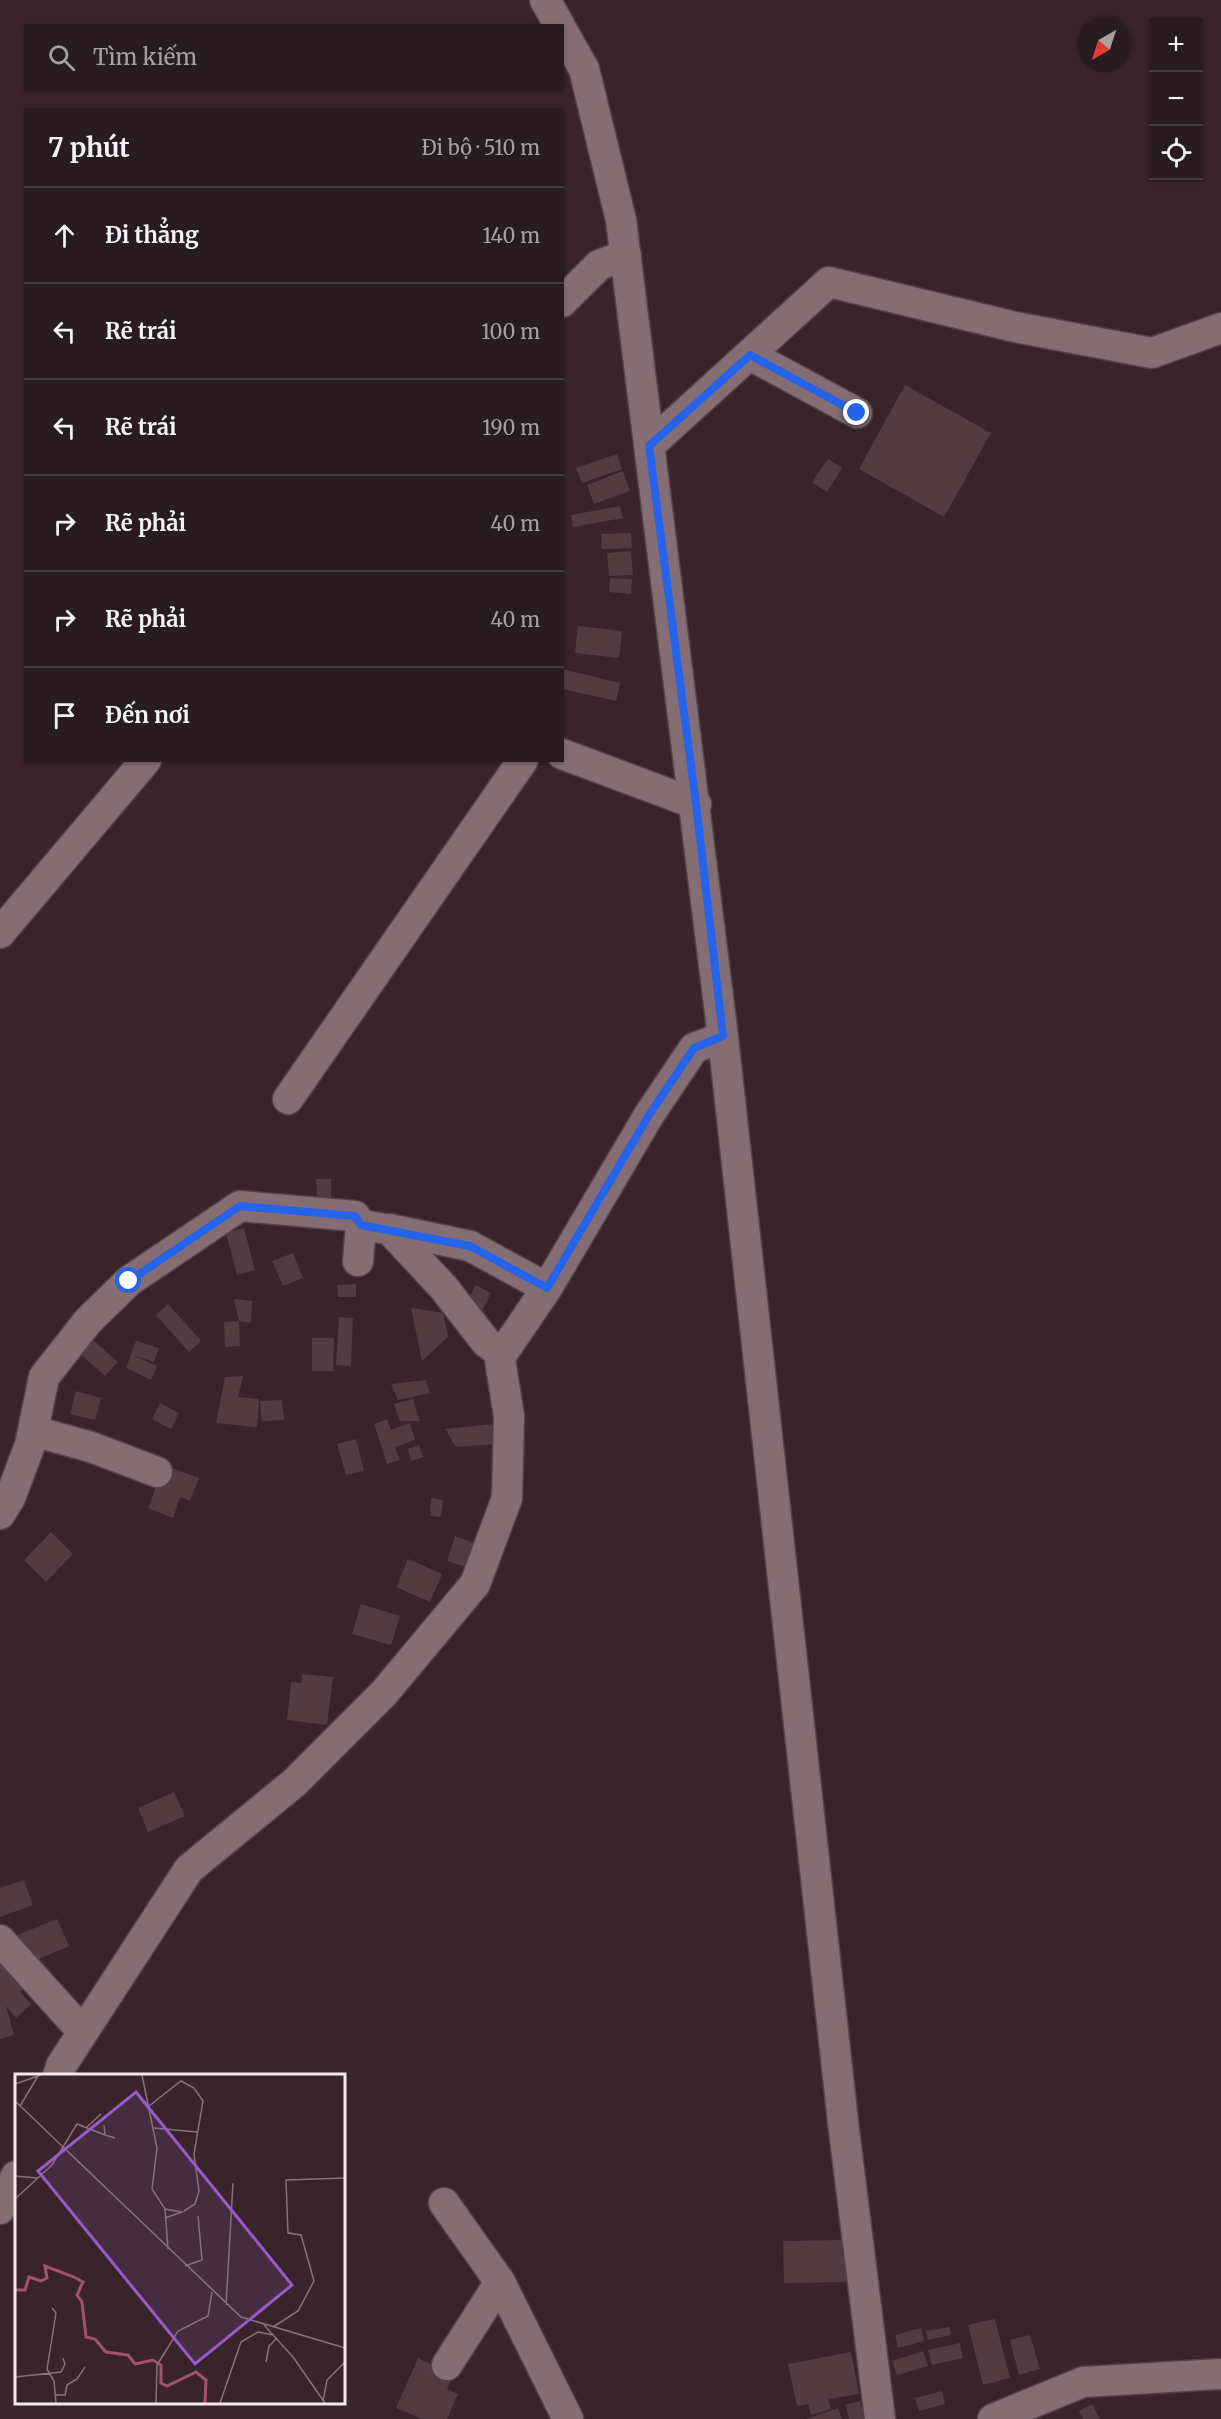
<!DOCTYPE html>
<html lang="vi">
<meta charset="utf-8">
<style>
body{margin:0;font-family:Merriweather,serif;background:#322429;color:#f1f3f6}
.controls{position:absolute;right:18px;top:18px;display:grid;overflow:hidden;border-radius:0px;box-shadow:0 2px 4px #0004}
.controls button{width:54px;height:54px;display:grid;place-items:center;padding:0;border:0;border-bottom:2px solid #46393e;background:#2a1b20;color:#f1f3f6;font:30px sans-serif}
.compass{position:absolute;left:1077px;top:18px;width:54px;height:54px;border-radius:50%;background:#2a1b20;box-shadow:0 2px 4px #0004;rotate:219deg}
.stop{position:absolute;width:18px;height:18px;margin:-14px;border:4px solid #2563eb;border-radius:50%;background:#fff}
.stop.end{background:#2563eb;border-color:#fff;box-shadow:0 2px 6px #0008}
.list{margin:0;padding:0;list-style:none}
h2{display:flex;justify-content:space-between;align-items:center;height:78px;margin:0;padding:0 24px;font-size:26px}
h2 small{font-size:20px;font-weight:400;color:#a5a1a5}
.list li{display:grid;grid-template-columns:39px 1fr auto;gap:18px;align-items:center;box-sizing:border-box;height:96px;padding:0 24px;border-top:2px solid #46393e}
.list b{display:block;font-size:22px;white-space:nowrap}
.list em{font-size:20px;font-style:normal;color:#a5a1a5}
.icon{flex:none;width:33px;height:33px;fill:none;stroke:currentColor;stroke-width:2;stroke-linecap:round;stroke-linejoin:round}
.map{position:relative;flex:none;width:1221px;height:2419px;overflow:hidden}
.search{position:absolute;background:#2a1b20;box-shadow:0 2px 4px #0004;left:24px;top:24px;width:540px;height:66px;display:flex;align-items:center;gap:15px;box-sizing:border-box;padding:0 21px;border-radius:0px;color:#a5a1a5;font-size:22px}
.panel{position:absolute;background:#2a1b20;box-shadow:0 2px 4px #0004;left:24px;top:108px;width:540px;height:654px;border-radius:0px}
.map>svg:first-child{display:block}
.building{fill:#523c42}
.lines{fill:none;stroke-linecap:round;stroke-linejoin:round}
.minor-casing{stroke:#534247;stroke-width:33}
.minor{stroke:#856d74;stroke-width:30}
.route{stroke:#2563eb;stroke-width:8}
.inset-river{fill:none;stroke:#a4516e;stroke-width:3}
.inset-road{fill:none;stroke:#847378;stroke-width:1.5}
.view{fill:#9a5bca;fill-opacity:0.15;stroke:#9a5bca;stroke-width:3}
.inset-edge{fill:none;stroke:#f6e9ec;stroke-width:3}
</style>
<div class="map">
<svg width="1221" height="2419" viewBox="0 0 1221 2419">
<rect width="100%" height="100%" fill="#38242a"/>
<path class="building" d="M905,385l86,48 -47,84 -85,-48z
M617,454l5,15 -40,14 -6,-15z
M828,459l14,9 -15,24 -15,-10z
M623,471l7,20 -36,13 -7,-19z
M620,506l3,12 -50,9 -2,-12z
M631,533l1,15 -30,1 -1,-15z
M631,551l2,24 -24,1 -2,-23z
M610,578l22,1 -1,15 -22,-2z
M578,626l44,5 -3,27 -44,-5z
M562,669l58,14 -4,18 -54,-12z
M316,1179h15v18h-14z
M244,1228l11,42 -18,5 -11,-42z
M293,1253l10,25 -20,8 -11,-25z
M356,1284v13h-18l-1,-12z
M476,1285l15,8 -13,26 -15,-9z
M234,1299l18,2 -1,22 -12,-2z
M168,1304l33,37 -12,11 -33,-37z
M411,1308l32,5 5,24 -26,24z
M339,1317l14,1 -2,48 -15,-1z
M239,1321l1,25 -15,1 -1,-25z
M312,1338h22l-1,33h-21z
M93,1340l25,22 -13,14 -24,-21z
M136,1341l23,7 -5,14 -22,-7 25,11 -6,14 -25,-12z
M243,1376l-5,21 21,2 -2,28 -41,-4 9,-46z
M426,1380l4,13 -32,7 -7,-16z
M76,1391l25,7 -6,22 -25,-6z
M413,1399l7,22h-20l-6,-17z
M282,1400l2,20 -22,1 -2,-20z
M160,1403l19,10 -8,16 -19,-10z
M387,1419l4,11 19,-7 5,17 -20,7 5,13 -13,4 -13,-40z
M495,1424l2,20 -41,3 -11,-18z
M356,1439l8,32 -18,4 -9,-31z
M419,1445l4,12 -12,4 -3,-12z
M164,1465l35,13 -9,23 -10,-4 -7,21 -25,-10z
M431,1498l12,2 -2,17 -11,-1z
M51,1532l22,22 -27,28 -22,-22z
M455,1536l20,7 -8,24 -20,-6z
M408,1559l34,15 -12,28 -34,-15z
M361,1604l39,12 -9,29 -39,-11z
M302,1674l31,3 -6,48 -40,-5 4,-38 10,1z
M174,1792l11,24 -37,16 -10,-24z
M24,1880l9,25 -33,12v-29z
M57,1919l12,27 -42,18 -12,-28z
M0,1956l30,27 -10,9 11,12 -15,14 -10,-12 8,29 -14,4z
M842,2240v15h7v27l-65,1 -1,-42z
M995,2319l15,59 -27,7 -15,-60z
M950,2327l1,8 -23,5 -2,-9z
M921,2328l3,13 -26,7 -3,-13z
M1030,2335l10,34 -21,6 -9,-35z
M960,2343l3,15 -31,7 -4,-15z
M923,2351l5,15 -31,9 -5,-14z
M851,2352l8,42 -31,5 3,10 -20,6 -3,-11 -11,2 -9,-42z
M418,2358l36,17 -7,14 11,5 -11,25h-25l-26,-11z
M942,2391l3,13 -26,7 -4,-13z
M860,2401l5,18h-16l-4,-14z
M1092,2404l8,15h-17l-4,-8z
M838,2408l4,11h-36z"/>
<g class="lines">
<defs>
<path id="minor" d="M545,0l15,26
M562,30l22,39 37,151 102,817 120,1085 37,297
M562,302l37,-37 27,-10
M750,355l107,58
M649,446l180,-164 186,45 137,26 69,-25
M562,754l134,50
M0,933l146,-173
M288,1099l235,-339
M358,1261l3,-36 19,3
M502,1354l-16,-12 -42,-54 -55,-59 81,17 77,42
M33,1431l58,16 66,25
M0,1514l10,-16 20,-53 14,-68 44,-56 41,-40 111,-75 115,10 6,9
M0,1940l83,92
M58,2076l3,-10 128,-197 105,-86 90,-90 91,-109 32,-86 2,-82 -9,-56 2,-6 45,-66 102,-173 45,-67 29,-11
M444,2203l56,79 -53,83
M0,2209l16,-33
M500,2282l68,137
M993,2419l90,-37 138,-8"/>
</defs>
<use href="#minor" class="minor-casing"/>
<use href="#minor" class="minor"/>
</g>
<g class="lines">
<path class="route" d="M129,1281l111,-75 115,10 6,9 109,21 77,42 102,-173 45,-67 29,-12 -27,-232 -47,-358 101,-91 107,58"/>
</g>
<g transform="translate(15 2074)">
<rect width="330" height="330" fill="#38242a"/>
<path class="inset-river" d="M0,216h10l4,-13 12,4 6,-3 -2,-12 29,11 9,5 -6,13 5,7 4,35 9,2 11,13 22,3 7,9 18,-4 8,5v18l6,3 29,-14 10,8 -1,23"/>
<path class="inset-road" d="M127,1l15,73 -5,41 13,20 17,3 -17,6M0,10l26,-9M0,27l226,216 104,31M5,32l18,-30M134,32l32,-25 13,7 9,13 -9,53 5,37 -4,13 -11,7M89,51l1,10 10,3M72,53l14,-13M139,54l43,4M0,102l22,2M0,125l37,-34 25,-41 28,11M150,135l3,40M170,192l17,-6 -4,-44M211,231l7,-122M37,234l4,5 -9,56 7,12 2,22M249,251l29,32 32,46M258,253l25,-16 16,-30 -13,-46 -13,-2 -2,-53 59,-2M251,288l3,-16 8,-8M0,303l46,-5 4,-8 -2,-6M41,321h9l2,-10 10,-6 8,-12M308,327l4,-21 18,-18M141,329l1,-38 21,-34 30,-15 4,-24M205,329l21,-61 17,-10 16,3"/>
<path class="view" d="M121,18l156,193 -97,79 -157,-193z"/>
<rect width="330" height="330" class="inset-edge"/>
</g>
</svg>
<div class="controls">
<button>+</button>
<button>−</button>
<button><svg class="icon" aria-label="locate" viewBox="0 0 24 24"><circle cx="12" cy="12" r="6"/><path d="M12 2v4M12 18v4M2 12h4M18 12h4"/></svg></button>
</div>
<svg class="compass" viewBox="-18 -18 36 36"><path d="M0-13l5 13h-10z" fill="#e53935"/><path d="M0 13l5-13h-10z" fill="#a5a1a5"/></svg>
<div class="stop" style="left:129px;top:1281px"></div>
<div class="stop end" style="left:857px;top:413px"></div>
<div class="search"><svg class="icon" aria-label="search" viewBox="0 0 24 24"><circle cx="10" cy="10" r="6"/><path d="M15 15l6 6"/></svg>Tìm kiếm</div>
<section class="panel">
<h2>7 phút<small>Đi bộ · 510 m</small></h2>
<ul class="list">
<li><svg class="icon" aria-label="ahead" viewBox="0 0 24 24"><path d="M12 20V5M6 11l6-6 6 6"/></svg><div><b>Đi thẳng</b></div><em>140 m</em></li>
<li><svg class="icon" aria-label="left" viewBox="0 0 24 24"><path d="M17 20v-9H6M10 6l-5 5 5 5"/></svg><div><b>Rẽ trái</b></div><em>100 m</em></li>
<li><svg class="icon" aria-label="left" viewBox="0 0 24 24"><path d="M17 20v-9H6M10 6l-5 5 5 5"/></svg><div><b>Rẽ trái</b></div><em>190 m</em></li>
<li><svg class="icon" aria-label="right" viewBox="0 0 24 24"><path d="M7 20v-9h11M14 6l5 5-5 5"/></svg><div><b>Rẽ phải</b></div><em>40 m</em></li>
<li><svg class="icon" aria-label="right" viewBox="0 0 24 24"><path d="M7 20v-9h11M14 6l5 5-5 5"/></svg><div><b>Rẽ phải</b></div><em>40 m</em></li>
<li><svg class="icon" aria-label="arrive" viewBox="0 0 24 24"><path d="M6 21V4h12l-3 4 3 4H6"/></svg><div><b>Đến nơi</b></div></li>
</ul>
</section>
</div>
